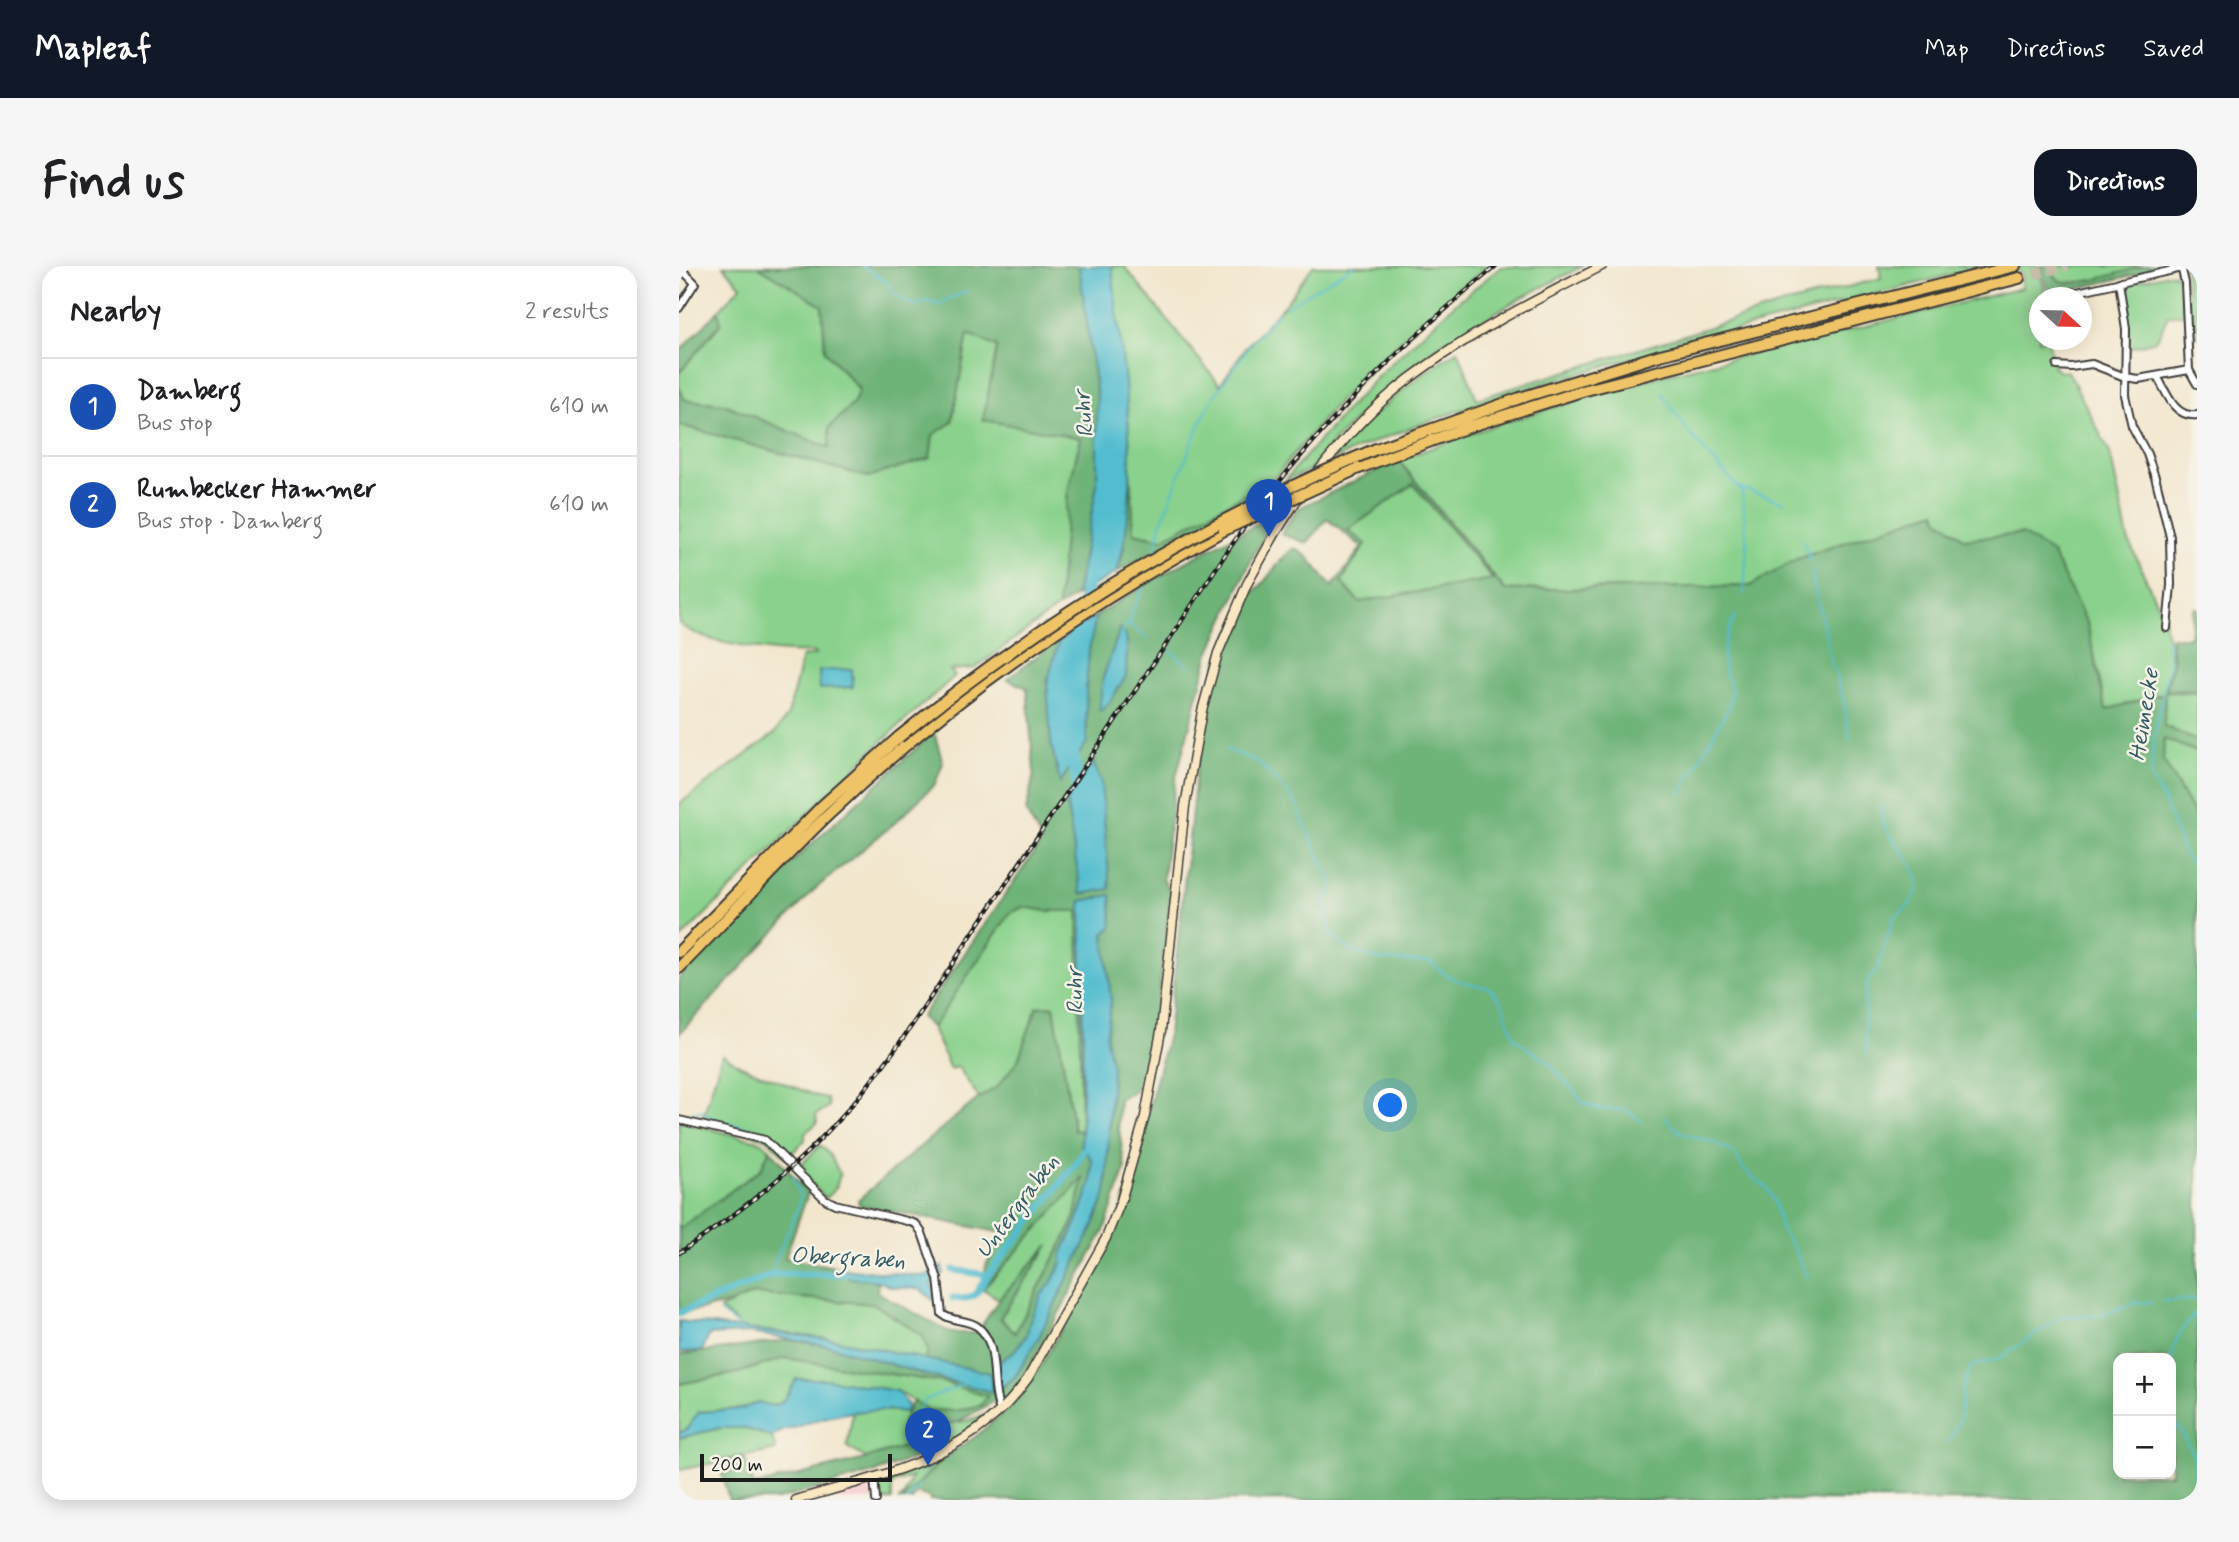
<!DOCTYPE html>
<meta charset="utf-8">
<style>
body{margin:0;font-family:Mynerve,sans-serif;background:#f6f6f6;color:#202124}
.controls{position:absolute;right:21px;bottom:21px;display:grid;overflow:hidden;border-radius:14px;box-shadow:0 4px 18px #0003}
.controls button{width:63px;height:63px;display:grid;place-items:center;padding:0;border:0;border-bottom:2px solid #e0e0e0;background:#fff;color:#202124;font:35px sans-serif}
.compass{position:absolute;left:1350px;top:21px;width:63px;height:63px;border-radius:50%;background:#fff;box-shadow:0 4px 18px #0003;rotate:112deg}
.scale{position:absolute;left:21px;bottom:18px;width:192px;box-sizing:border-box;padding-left:7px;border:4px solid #1c1c1c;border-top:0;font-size:19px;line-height:24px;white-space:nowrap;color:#1c1c1c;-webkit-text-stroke:5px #f7f3e8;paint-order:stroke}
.you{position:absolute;left:712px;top:840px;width:24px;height:24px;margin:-18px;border:5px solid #fff;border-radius:50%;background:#1a73e8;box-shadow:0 0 0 10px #1a73e833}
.badge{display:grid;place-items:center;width:46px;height:46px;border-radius:50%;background:#111827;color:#fff;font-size:23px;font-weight:700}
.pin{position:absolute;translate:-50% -58px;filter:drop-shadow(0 2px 4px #0008)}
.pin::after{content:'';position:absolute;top:37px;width:24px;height:21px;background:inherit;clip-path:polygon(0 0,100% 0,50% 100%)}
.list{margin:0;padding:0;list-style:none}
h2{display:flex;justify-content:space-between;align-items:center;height:91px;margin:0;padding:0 28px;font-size:30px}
h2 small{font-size:23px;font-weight:400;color:#757577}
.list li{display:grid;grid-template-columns:46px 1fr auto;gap:21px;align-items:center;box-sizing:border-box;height:98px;padding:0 28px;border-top:2px solid #e0e0e0}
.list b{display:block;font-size:26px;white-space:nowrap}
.list p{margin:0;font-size:23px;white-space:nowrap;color:#757577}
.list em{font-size:23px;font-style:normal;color:#757577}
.map{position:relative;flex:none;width:1518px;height:1234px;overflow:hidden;border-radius:21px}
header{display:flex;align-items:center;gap:42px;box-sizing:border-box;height:98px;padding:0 35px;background:#111827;color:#fff}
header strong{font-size:33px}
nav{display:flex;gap:38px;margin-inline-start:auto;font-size:24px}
.intro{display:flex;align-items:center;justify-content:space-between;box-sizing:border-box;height:168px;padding:0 42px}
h1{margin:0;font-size:49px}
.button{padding:18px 32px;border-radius:21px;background:#111827;color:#fff;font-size:24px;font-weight:700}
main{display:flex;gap:42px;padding:0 42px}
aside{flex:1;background:#fff;border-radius:21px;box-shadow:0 4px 18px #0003}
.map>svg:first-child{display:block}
.built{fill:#f7cfd2}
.green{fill:#89d18c;stroke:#527654;stroke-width:2}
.forest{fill:#6eb378;stroke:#45684a;stroke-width:2;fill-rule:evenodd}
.water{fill:#53bdcf;stroke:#386c76;stroke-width:2}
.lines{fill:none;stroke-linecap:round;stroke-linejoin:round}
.stream{stroke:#53bdcf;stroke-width:2}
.canal{stroke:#53bdcf;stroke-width:7}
.river{stroke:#53bdcf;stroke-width:12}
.highway-tunnel{stroke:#c7beaa;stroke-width:10;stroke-dasharray:10 5;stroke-linecap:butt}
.street-casing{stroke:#3c3a37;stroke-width:10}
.secondary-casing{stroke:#3c3a37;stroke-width:11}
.highway-casing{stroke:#3c3a37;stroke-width:14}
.street{stroke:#fff;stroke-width:6}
.secondary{stroke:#f9e7c3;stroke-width:8}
.highway{stroke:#efc469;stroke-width:10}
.rail-casing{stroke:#1c1c1c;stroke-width:4.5}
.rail{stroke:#f7f3e8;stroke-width:2;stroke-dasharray:5;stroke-linecap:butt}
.highway-bridge-casing{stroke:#3c3a37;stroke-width:14;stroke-linecap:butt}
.highway-bridge{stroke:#efc469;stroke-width:10}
.labels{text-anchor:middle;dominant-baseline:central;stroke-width:5;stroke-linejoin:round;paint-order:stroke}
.water-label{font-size:23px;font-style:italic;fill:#325c64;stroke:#f7f3e8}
</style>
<header>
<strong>Mapleaf</strong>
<nav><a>Map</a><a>Directions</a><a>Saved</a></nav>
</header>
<div class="intro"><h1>Find us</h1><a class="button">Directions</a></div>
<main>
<aside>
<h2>Nearby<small>2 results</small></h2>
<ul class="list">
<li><span class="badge" style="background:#1a4fb4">1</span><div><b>Damberg</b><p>Bus stop</p></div><em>610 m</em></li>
<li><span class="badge" style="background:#1a4fb4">2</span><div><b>Rumbecker Hammer</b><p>Bus stop · Damberg</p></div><em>610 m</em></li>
</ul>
</aside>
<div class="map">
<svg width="1518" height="1234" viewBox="0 0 1518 1234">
<rect width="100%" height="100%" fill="#f7f3e8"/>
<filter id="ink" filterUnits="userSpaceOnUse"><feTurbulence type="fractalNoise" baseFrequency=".0143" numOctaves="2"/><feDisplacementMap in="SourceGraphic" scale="14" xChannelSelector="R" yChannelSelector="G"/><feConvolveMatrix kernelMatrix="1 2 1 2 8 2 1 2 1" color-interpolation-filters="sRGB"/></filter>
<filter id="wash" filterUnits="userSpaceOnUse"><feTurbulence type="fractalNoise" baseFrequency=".00686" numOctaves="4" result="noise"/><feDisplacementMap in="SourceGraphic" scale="28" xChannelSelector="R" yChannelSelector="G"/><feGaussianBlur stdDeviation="1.57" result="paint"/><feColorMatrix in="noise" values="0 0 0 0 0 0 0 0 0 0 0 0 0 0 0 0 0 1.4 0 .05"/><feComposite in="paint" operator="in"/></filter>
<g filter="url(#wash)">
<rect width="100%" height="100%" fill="#f2e6cd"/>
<path class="built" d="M192,1219l2,15h-55z"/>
<path class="green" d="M44,0h35l65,40 2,45 34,39 -5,13 -25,25v20l-105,-44 -39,-4 -6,-13v-14l42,-50 -3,-12 23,-25z
M433,0h12l96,119 25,-37 40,-44 28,-38h175l-68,56 -82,80 -73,87 -5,2 -3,-3 -94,51 -29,-6 -9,-139z
M904,0l-64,33 -79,46 -38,29 -65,64 -27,32 -25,10 63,-72 35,-37 73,-68 45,-36z
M1200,0h104c-132,36 -265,67 -396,105 -87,25 -172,52 -255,89 35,-43 80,-80 126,-110l19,49 311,-96 93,-25z
M1339,0h19l7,20 1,11 -6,1v42h9l6,27 5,5 9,-1 42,82 18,86 37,83c-1,14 3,12 5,22 3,17 -2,33 -5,48l32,1v48l-33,-15v-33l-58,17 -19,-87 -65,-89 -58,5 -26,-21 -2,-7 -139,48 -47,27 -245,4 -107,-130 100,-36 162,-48 362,-88z
M1374,0h92c-16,5 -66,20 -81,16 -9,-1 -11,-8 -11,-16z
M1506,0h12v71h-5z
M1493,7l9,4 3,37 -16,2 -10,21 -6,5 -23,6 -3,-64z
M289,67l29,14 84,90 -13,54 -10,116 -83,61 -25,2 5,6 -74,66 -202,198v-136l95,-70 14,-19 14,-58 13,-2 -1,-3c-31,2 -113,-7 -135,-29v-198l189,52 84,-55z
M734,218l80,95 -134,23 -18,-20 24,-38 -17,-14z
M1485,472l33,14v68l-34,-60z
M344,641l24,4h32l2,220h-7l-20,-125 -17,1 -19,53 -21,27 -18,11 -21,-31 -8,2 -18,-41 78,-115z
M43,788l19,12 78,31 8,1 2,8 -13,9 1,8 -12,10v7l-18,18 -21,-20 -64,-17z
M0,855l83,21 8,7 -9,20 -82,60z
M141,879l10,10 10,19 -4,14 -10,10 -29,-29z
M406,909l-12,48 -58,111 -15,-16 45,-68 -46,49 -16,-10z
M74,1028l121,10 49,32 5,16 -3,7 -88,-19 -95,-12 -22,-19z
M105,1092l158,24 45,14 -6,9 -26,6 -26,-1 -33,-19 -104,-4c-2,9 -12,20 -22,20 -1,0 -11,-5 -12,-5l-16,7 -42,3 -14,18 -7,3v-49l59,-11z
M205,1143l22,3 -3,26 27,-12 36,-5 21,-7 -27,22 -21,12 -5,-9 -68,19 -19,-11 6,-35z
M41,1162h22l30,9 4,13 -97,20v-32z
M265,1192l-42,42h-3l5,-4 8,-19 -20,7v16h-12l-2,-16z"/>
<path class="forest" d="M79,0h321l18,131v88l-21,111 -18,11 10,-116 13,-53 -98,-18 14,-73 -29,-13 -16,88 -19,13 -3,23 -62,19 -189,-52v-38l6,13 39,4 105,44v-20l25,-25 5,-14 -34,-38 -3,-45z
M1361,0h13c0,6 0,11 6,14 14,10 67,-10 85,-14 8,0 18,0 27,0l-116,28 -7,-5z
M39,45l3,12 -42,50v-21z
M719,194l107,130 245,-4 47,-27 139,-48 2,7 26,21 58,-5 30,19 35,70 19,87 59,-17 -1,33 33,15v11l-33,-13 -1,21 34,60v680h-1267l-1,-3 -12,-4 -5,7h-10l42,-42 31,-21 29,-25 23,-24 16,-26 48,-85 31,-67 46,-175 31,-290 19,-85 29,-64c20,-10 28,-35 47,-48l13,8 25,31 30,-40 -35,-28 -20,24 -26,-9 16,-25zM734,218l80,95 -134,23 -18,-20 25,-38 -18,-14zM1439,1092h53v116h-53z
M452,217l3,50 28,6 95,-51 3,3v2l-143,79 6,-20z
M599,248l-24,40 -45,99 -34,128 -12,98 8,14 -22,181 -14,16 -16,10 -1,24 7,45 -21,62 -83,151 -15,18 -12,1 -36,21 -28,4 -27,13 1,-20 9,-18 16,9 26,1 26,-6 6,-9 -45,-14 -158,-24 -46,15 -59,11v-29l111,-15 40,6 100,30 62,15 -2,-18 -65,-14 3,-7 -5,-16 -49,-32 -121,-10 -25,10 -49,10v-85l82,-60 9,-20 38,44 -23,65 67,12 -13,3 12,5 28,3 -2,11 74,41h26l22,-34 50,-54 -49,73 15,15 58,-110 11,-46 -101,112 3,-24 17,-32 -144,-28 -1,-5 90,-77 31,-25 18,-11 21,-27 19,-53 17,-1 20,125 7,-1 -3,-219h-31l-24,-4 -13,6 -78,115 -11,-11 121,-176 -16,-29 8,-39 -7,-85 -20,-9c83,-66 176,-118 271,-165zM416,351l-6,33 -3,40 1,52 -27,40zM441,363l7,13 -1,34 -23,2zM432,629l1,32 -8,7 7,67 -5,38 6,28 -6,126 -13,34 -55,112 -42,26 18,-14 13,-16 14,-40 9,-10 12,-22v-9l15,-32 14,-38 1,-24 -11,-15 2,-106 -2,-138z
M1514,342h4v83l-31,-1 7,-28 -2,-25h19z
M255,466l9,31 -8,21 -38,37 -83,69 -135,144v-56l115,-118z
M255,1172l5,10 -62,24 -101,28h-47l-11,-39 26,-5 10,30 107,-26z"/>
<path class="water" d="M400,0h33c9,94 33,215 5,306l-41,24 21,-111v-88z
M417,350l-7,34 -3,40 1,52 -27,41 -9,-40 -4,-60 12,-42z
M441,363l5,5 2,8 -1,34 -17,27 -8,8 -2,-1 4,-32z
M173,403l1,18 -33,2 -1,-18z
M414,496l8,20 9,107 -29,5 -15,-95z
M432,629l1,32 -8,7 7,67 -5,38 6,28 -6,126 -13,34 -55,112 -23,38 -18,14 -2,-26 19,-14 13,-16 2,-12 12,-28 9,-10 12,-22v-9l15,-32 14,-38 1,-24 -11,-15 2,-106 -2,-138z
M263,1000l2,7 -13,10 2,5 4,3v4l-4,5 -13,-11 -29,-2 -12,-6 -28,-3 -14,-5 15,-3 73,6z
M0,1055l158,19 153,33 2,19 -62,-16 -100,-30 -80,-13 -41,2 -7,16 -23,1z
M117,1113h30l71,12 11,14 -2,7c-38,-5 -73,1 -109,15 -10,3 -17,3 -25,10l-29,-9h-23l-41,10v-5l7,-3 13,-18 43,-3 16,-7c24,10 28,-4 38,-23z"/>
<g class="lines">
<path class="stream" d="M184,0l23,16 9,12 13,9 10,2 9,-4 12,4 9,-6 19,-8
M607,41l67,-41
M983,127l27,40 53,59 5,51 -3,51
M1059,221l46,15
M1124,274l7,21
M476,288l6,-31 34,-88 16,-34 39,-56 28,-32
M1133,305l5,29 10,38 3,24 4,7 10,34 6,36
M452,359l-1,-8 16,-37
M443,366l5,-8 22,15
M1488,373l3,22 -16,76 -3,42 13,22 21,55 12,12
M491,384l19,16
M547,483l31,12 30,30 11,16 3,11 32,67 -8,20 6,29 20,17 29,9 51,2c22,22 30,19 59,26l11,13 14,38 33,23 36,41 16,6 26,1 16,12
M1002,527l49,-88c5,-23 -2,-19 -6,-39 -3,-19 3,-33 11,-50
M1514,754l4,-7
M1187,788l-1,-58 3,-16 9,-10 17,-53c52,-34 5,-60 -11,-95 -3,-5 -1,-11 -1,-17
M0,848l22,-3c20,15 65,16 77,29 5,5 8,13 11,19
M985,851l17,16 35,10 20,12 8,15 23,18 8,15 6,27 13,18 13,30
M95,1008l1,-12 24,-57 1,-9 -7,-19
M28,1035l5,4
M1483,1035l35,-1
M41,1046l21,16
M1492,1096c3,-20 10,-35 26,-49
M1492,1134l3,21 11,16 10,23v25
M238,1147l8,-13 39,-16
M231,1151l4,13
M1270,1176l11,-23 3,-31 8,-22 28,-7 63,-43h33l41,-13 16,-1
M241,1179l2,9
M245,1205l2,-4
M1516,1233v1
M228,1234l11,-14"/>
<path class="canal" d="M274,1004l35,5
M274,1032l11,1 11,-4 13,-20 87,-110 13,-22
M0,1047l95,-39h71"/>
<path class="river" d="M394,378l18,-70
M393,479l7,55"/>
</g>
</g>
<g filter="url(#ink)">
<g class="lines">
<path class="highway-tunnel" d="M1340,12l48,-12"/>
<defs>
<path id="street" d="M1502,0l4,17 4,87 8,14
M0,1l16,16 -16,25
M1440,16l7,47 -1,66 7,31 15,28 9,26 14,57 1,48 -4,43
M1372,32l131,-30
M1378,100l14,1 21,-3 33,13 13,2 51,-9
M1478,110c10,17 17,42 40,39
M0,854l86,20 60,59 10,5 72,17 9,3 6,9 16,46 4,35c10,8 26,5 36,13 23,19 11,58 22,83
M195,1211l2,23"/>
<path id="secondary" d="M637,208c28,-35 57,-68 93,-95 59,-45 128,-80 193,-113
M117,1234c88,-26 176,-41 232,-122l78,-140 15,-37 24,-85 16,-85 24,-225 17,-95 16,-58 29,-69 28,-50 25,-39"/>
<path id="highway" d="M697,183l144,-51 140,-43 355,-89
M680,202l109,-41 114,-36 437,-113
M0,686l142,-145 78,-70
M0,702c50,-51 98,-104 149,-153 118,-113 252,-207 396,-285"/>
</defs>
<use href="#street" class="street-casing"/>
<use href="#secondary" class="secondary-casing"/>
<use href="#highway" class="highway-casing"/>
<use href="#street" class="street"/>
<use href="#secondary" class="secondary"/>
<use href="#highway" class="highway"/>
<defs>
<path id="rail" d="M0,987c55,-36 105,-75 150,-123 57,-59 100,-131 145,-199 66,-97 130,-194 195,-291 29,-43 56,-88 87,-129 70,-91 151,-172 240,-245"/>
</defs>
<use href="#rail" class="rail-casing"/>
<use href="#rail" class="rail"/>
<defs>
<path id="highway-bridge" d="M545,264l135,-62
M220,471c147,-121 302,-215 477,-288"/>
</defs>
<use href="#highway-bridge" class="highway-bridge-casing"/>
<use href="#highway-bridge" class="highway-bridge"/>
</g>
</g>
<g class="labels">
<g class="water-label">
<text transform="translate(406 148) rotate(-95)">Ruhr</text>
<text transform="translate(1466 449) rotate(-81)">Heimecke</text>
<text transform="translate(397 725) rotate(-91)">Ruhr</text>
<text transform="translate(339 941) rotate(-53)">Untergraben</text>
<text transform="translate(169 993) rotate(3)">Obergraben</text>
</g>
</g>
</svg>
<div class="controls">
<button>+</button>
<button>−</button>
</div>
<svg class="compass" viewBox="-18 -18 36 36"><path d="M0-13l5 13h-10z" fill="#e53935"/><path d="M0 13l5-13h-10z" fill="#757577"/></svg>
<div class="scale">200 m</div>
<div class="you"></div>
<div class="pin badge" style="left:590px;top:271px;background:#1a4fb4">1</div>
<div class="pin badge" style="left:249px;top:1200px;background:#1a4fb4">2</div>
</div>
</main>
